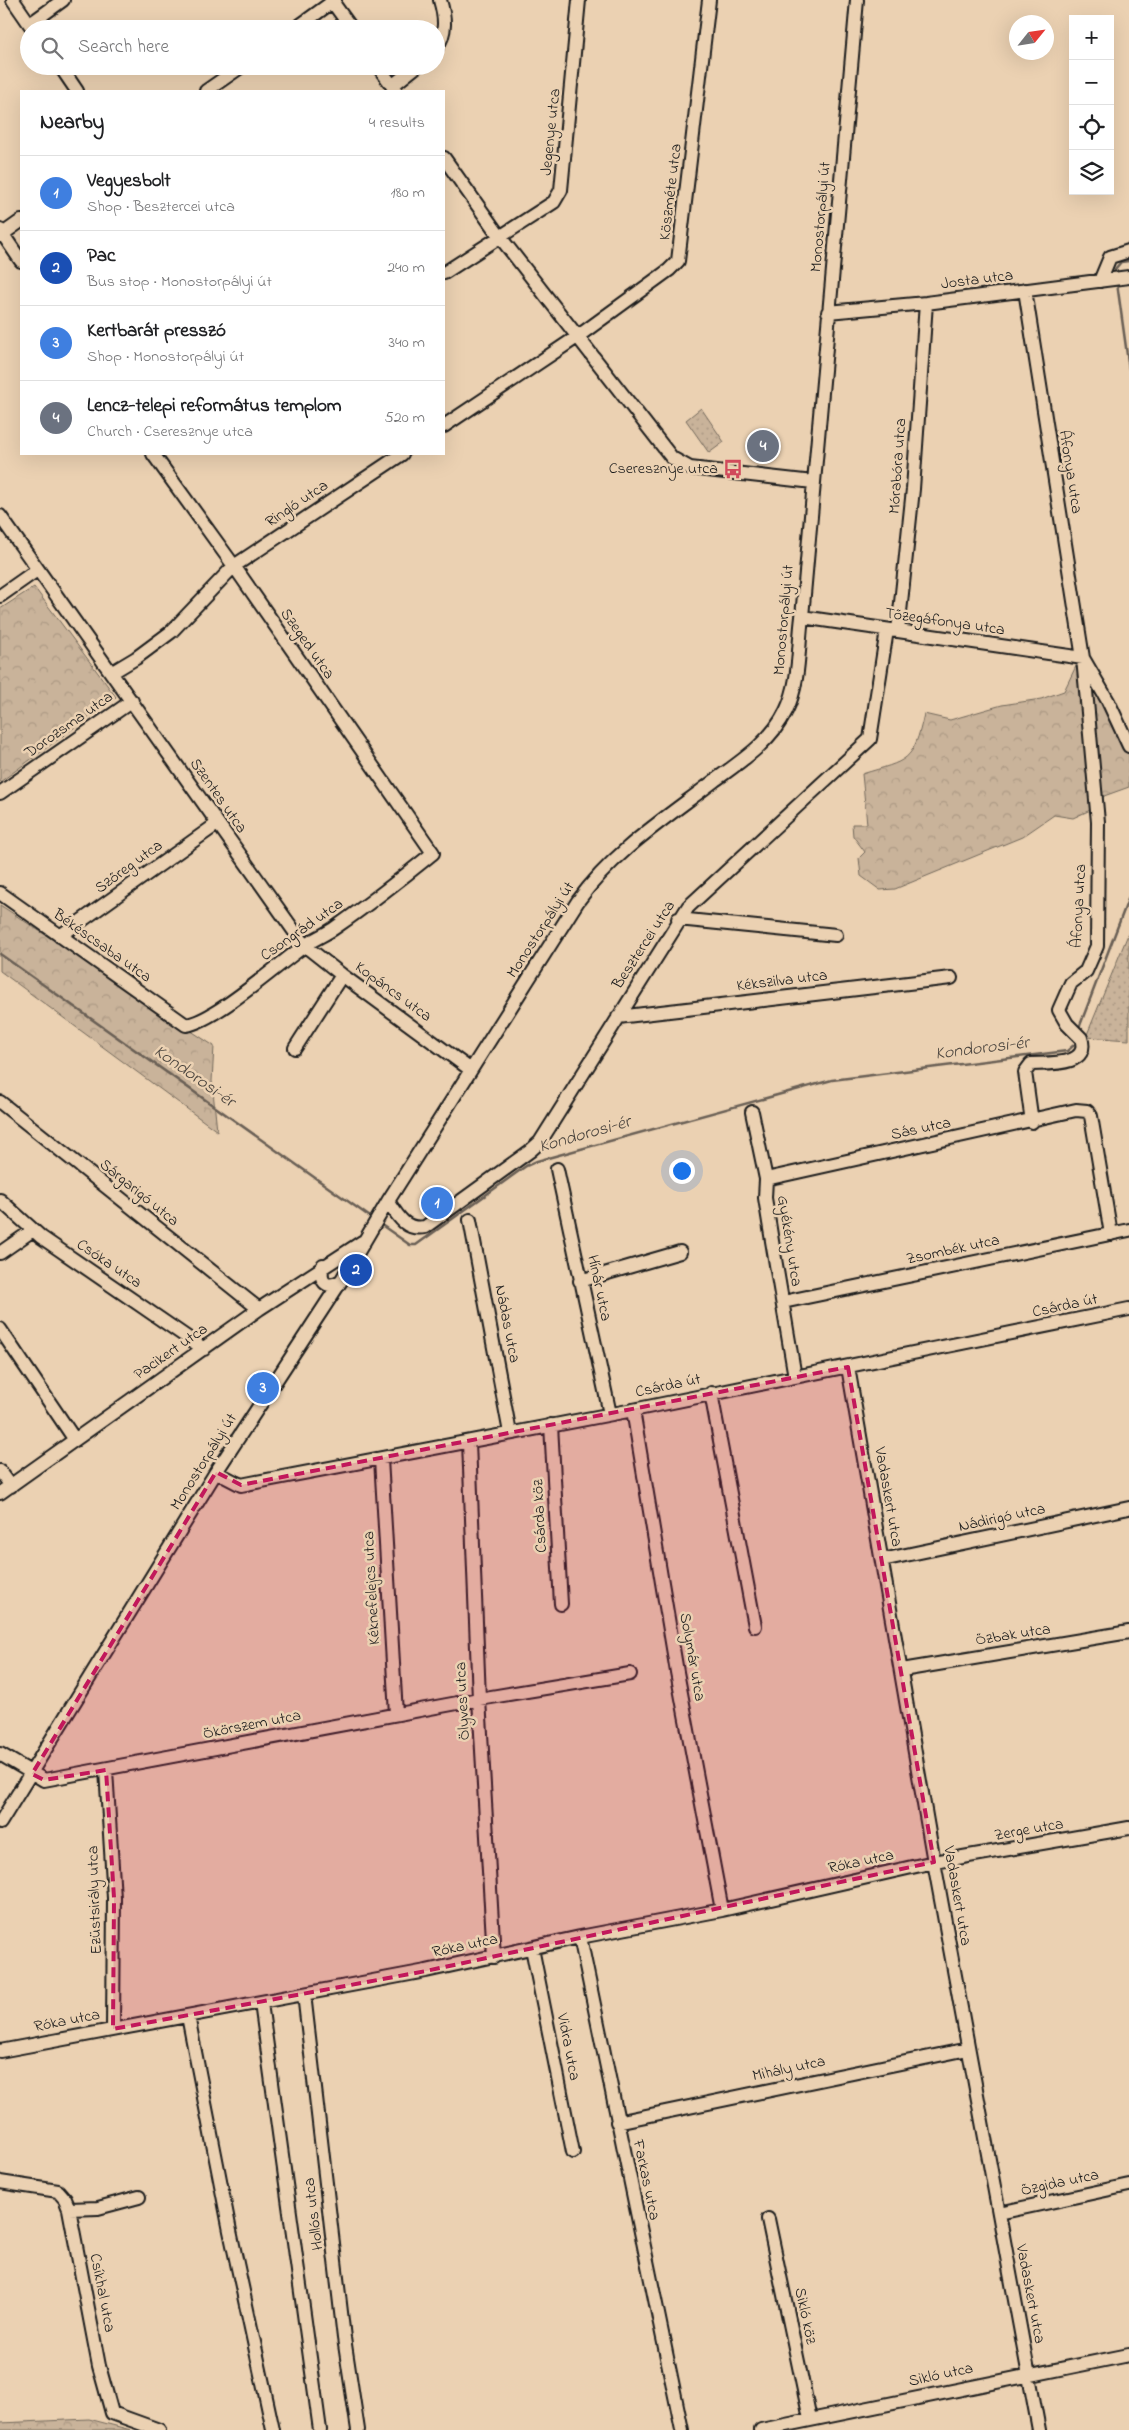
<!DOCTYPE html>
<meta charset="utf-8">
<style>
body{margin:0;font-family:"Indie Flower",sans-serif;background:#f2f2f2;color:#202124}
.controls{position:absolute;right:15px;top:15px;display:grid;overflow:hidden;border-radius:0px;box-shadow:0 5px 20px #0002}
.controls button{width:45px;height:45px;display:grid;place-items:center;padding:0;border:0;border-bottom:1px solid #e0e0e0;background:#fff;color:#202124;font:25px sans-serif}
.compass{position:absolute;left:1009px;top:15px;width:45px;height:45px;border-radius:50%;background:#fff;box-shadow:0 5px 20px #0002;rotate:60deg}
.you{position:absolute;left:681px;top:1170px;width:18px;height:18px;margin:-12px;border:4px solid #fff;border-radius:50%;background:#1a73e8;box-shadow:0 0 0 8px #1a73e833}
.badge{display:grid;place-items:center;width:32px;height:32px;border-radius:50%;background:#0f766e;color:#fff;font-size:16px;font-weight:700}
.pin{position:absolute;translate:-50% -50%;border:2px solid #fff;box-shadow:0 1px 5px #0006}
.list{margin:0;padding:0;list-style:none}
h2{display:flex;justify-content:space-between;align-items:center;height:65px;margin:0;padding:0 20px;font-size:21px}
h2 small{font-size:16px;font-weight:400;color:#757577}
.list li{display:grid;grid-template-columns:32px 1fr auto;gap:15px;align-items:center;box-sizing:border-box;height:75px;padding:0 20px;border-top:1px solid #e0e0e0}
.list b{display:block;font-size:19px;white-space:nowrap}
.list p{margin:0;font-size:16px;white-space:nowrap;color:#757577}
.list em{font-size:16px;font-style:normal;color:#757577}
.icon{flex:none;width:28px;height:28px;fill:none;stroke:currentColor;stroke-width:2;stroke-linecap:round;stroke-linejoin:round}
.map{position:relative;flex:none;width:1129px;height:2430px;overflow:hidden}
.search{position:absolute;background:#fff;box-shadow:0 5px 20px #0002;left:20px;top:20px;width:425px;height:55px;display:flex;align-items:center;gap:12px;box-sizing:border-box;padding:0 18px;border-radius:28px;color:#757577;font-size:19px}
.panel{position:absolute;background:#fff;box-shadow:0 5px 20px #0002;left:20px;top:90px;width:425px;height:365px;border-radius:0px}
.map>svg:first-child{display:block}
.grass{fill:url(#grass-dots);stroke:#72685b}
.forest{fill:url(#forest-crowns);stroke:#72685b}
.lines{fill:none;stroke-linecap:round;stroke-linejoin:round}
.stream{stroke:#695f54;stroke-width:2.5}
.minor-casing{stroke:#1c1c1c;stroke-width:16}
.minor{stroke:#ebd1b2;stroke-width:12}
.marked{fill:#c2185b;fill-opacity:0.2;stroke:#c2185b;stroke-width:4;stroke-dasharray:10 6;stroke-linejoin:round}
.labels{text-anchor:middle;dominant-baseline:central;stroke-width:5;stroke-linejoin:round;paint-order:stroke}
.street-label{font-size:16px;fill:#1c1c1c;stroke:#ebd1b2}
.poi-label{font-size:16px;fill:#1c1c1c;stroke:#ebd1b2;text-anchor:end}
.water-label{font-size:18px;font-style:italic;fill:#49433d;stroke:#ebd1b2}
</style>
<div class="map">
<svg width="1129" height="2430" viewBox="0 0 1129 2430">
<defs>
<pattern id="grass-dots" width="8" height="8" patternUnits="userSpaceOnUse" patternTransform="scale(1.25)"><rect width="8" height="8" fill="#c9b39a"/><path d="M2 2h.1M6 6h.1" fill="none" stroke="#ac9984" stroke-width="1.8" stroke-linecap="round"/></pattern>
<pattern id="forest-crowns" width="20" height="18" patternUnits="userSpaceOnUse" patternTransform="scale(1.25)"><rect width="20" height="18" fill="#c9b39a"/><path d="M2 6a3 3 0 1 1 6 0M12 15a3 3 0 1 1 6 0" fill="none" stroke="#ac9984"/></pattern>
</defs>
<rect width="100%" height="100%" fill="#ebd1b2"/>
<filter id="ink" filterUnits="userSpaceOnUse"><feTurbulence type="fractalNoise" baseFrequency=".02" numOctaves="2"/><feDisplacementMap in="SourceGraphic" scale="10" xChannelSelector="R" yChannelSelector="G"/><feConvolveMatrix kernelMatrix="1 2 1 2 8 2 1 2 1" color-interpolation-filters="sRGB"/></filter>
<g filter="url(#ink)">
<path class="grass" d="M701,408l23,34 -15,11 -23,-33z
M1129,932v108l-43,-3z"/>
<path class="forest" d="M34,587l82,110 -116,85v-173z
M1077,664l12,9 33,63 7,16v35l-25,9 -5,10 -26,12 -19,-3 -32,22 -127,52 -15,1 -19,-14 -2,-18 6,-6 -12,-16 -1,-12h15l-5,-50c46,-14 51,-11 62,-60l26,6 52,-15 39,-6 23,-8z
M0,905l214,141 -2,35 5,50 -217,-160z
M89,2419l42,11h-131v-7z"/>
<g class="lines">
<path class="stream" d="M1116,275l-1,-6 6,-7 8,-1
M1117,283l12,86
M0,954l373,265
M1079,1028l50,-131
M380,1224l30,21h6l110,-79 11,-5 295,-81 235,-29 7,-6"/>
<defs>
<path id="minor" d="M13,0l20,29
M331,0l21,29
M30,24l33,-24
M295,29l40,-29
M436,48c11,-15 9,-31 4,-48
M60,66l17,25
M378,66l18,25
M392,86l25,-20
M206,91l36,-25
M444,158l56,79 172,221 18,10 123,14
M0,230l21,31
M0,236l21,-15
M444,273l110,-71 7,-12 18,-190
M1100,281l10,-24 19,-6
M1025,290l58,368 15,164 -1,124 -11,25 -15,12 -12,27 8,14 14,14c10,29 -34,25 -50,26l-6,8 7,50
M828,312l98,-9 203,-26
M444,426l133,-89 92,-67 9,-9 31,-261
M0,516l304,429 38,30 129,95
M0,596l37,-26
M802,617l281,41 25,43 21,45
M898,631l15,-142 13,-186
M111,673l25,-15 35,-26 63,-66 168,-112
M0,793l132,-92
M0,893l186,132c29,-4 90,-59 117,-78 10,-8 22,-12 33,-20 33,-23 65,-48 97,-74l-199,-287 -81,-112
M678,919l158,16
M60,936l157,-112
M618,1017l333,-39
M295,1048l47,-73
M0,1102l259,207
M752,1112l14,67 -1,19 7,43 23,136
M557,1169l53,245
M766,1179l310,-69 11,1 4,5 20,118
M0,1200l41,37 163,112
M388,1201c9,14 17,30 37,26l105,-76 10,-9 148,-235 182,-168 17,-109
M470,1220l40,213
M0,1253l33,-23
M323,1265c-4,16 2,25 18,16
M580,1281l100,-29
M783,1302l346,-72
M0,1329l75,111
M848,1367l86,495 105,568
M711,1393l44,233
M633,1410l44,262 45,238
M551,1425l10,179
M469,1442l10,257 15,258
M381,1459l15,255
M0,1471l11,15
M216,1472l25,13 392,-75 496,-101
M0,1493l259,-184 103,-67
M882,1560l247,-52
M902,1670l227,-38
M0,1754l44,26 435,-81 151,-25
M106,1770l8,128 -1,131
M0,1823l216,-351 125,-191 47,-80 190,-300c36,-50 88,-83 136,-120 27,-20 57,-39 72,-70 14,-28 12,-63 16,-94l55,-617
M580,1937l102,493
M532,1948l41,204
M304,1994l40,344 14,92
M261,2003l59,427
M188,2016l42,215 43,199
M0,2051l426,-80 154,-34 142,-27 212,-48 195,-34
M617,2122l351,-73
M0,2182l58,9 7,8 4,10 30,157 13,47 47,17
M69,2209l29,-1 41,-11
M999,2213l130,-28
M768,2219l42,200
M761,2430l368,-75"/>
</defs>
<use href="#minor" class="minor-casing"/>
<use href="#minor" class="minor"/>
</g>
</g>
<path class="marked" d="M848,1367l86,495 -508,109 -313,58 1,-131 -8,-128 -62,10 -12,-6 184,-302 25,13z"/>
<defs>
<symbol id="bus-bare" viewBox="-9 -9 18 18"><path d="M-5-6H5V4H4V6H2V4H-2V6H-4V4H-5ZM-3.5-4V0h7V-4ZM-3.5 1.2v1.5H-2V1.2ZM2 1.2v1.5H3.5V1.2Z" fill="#d1495b" stroke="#ebd1b2" stroke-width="2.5" paint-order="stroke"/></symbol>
</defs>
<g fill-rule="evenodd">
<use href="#bus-bare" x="719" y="455" width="28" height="28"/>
</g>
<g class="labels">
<g class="street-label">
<text transform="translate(551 132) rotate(-84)">Jegenye utca</text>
<text transform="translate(671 192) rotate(-83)">Köszméte utca</text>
<text transform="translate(821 217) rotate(-85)">Monostorpályi út</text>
<text transform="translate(977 280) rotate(-7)">Josta utca</text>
<text transform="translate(898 466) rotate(-86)">Mórabóra utca</text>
<text transform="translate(1070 472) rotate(81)">Áfonya utca</text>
<text transform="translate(297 504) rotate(-34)">Ringló utca</text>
<text transform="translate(784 620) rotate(-85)">Monostorpályi út</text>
<text transform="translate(945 622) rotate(8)">Tőzegáfonya utca</text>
<text transform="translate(307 644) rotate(55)">Szeged utca</text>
<text transform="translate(69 725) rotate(-35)">Dorozsma utca</text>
<text transform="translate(218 796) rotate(55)">Szentes utca</text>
<text transform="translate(129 867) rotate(-36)">Szőreg utca</text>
<text transform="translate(1079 906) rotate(-87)">Áfonya utca</text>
<text transform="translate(302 930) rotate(-35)">Csongrád utca</text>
<text transform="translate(541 930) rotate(-57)">Monostorpályi út</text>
<text transform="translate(644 945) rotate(-57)">Besztercei utca</text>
<text transform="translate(102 946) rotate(35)">Békéscsaba utca</text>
<text transform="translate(782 981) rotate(-7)">Kékszilva utca</text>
<text transform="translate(393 992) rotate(36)">Kopáncs utca</text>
<text transform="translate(921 1129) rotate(-12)">Sás utca</text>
<text transform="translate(139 1193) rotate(39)">Sárgarigó utca</text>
<text transform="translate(789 1241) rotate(81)">Gyékény utca</text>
<text transform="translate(953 1250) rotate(-12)">Zsombék utca</text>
<text transform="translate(109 1264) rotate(34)">Csóka utca</text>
<text transform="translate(599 1288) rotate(78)">Hínár utca</text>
<text transform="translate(1065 1306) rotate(-12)">Csárda út</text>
<text transform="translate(507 1324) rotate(79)">Nádas utca</text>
<text transform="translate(171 1352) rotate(-35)">Pacikert utca</text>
<text transform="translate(668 1386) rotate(-12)">Csárda út</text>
<text transform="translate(204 1462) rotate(-58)">Monostorpályi út</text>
<text transform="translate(888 1497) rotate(80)">Vadaskert utca</text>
<text transform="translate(540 1516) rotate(-93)">Csárda köz</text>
<text transform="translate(1002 1518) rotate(-12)">Nádirigó utca</text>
<text transform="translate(372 1588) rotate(-93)">Kéknefelejcs utca</text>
<text transform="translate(1013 1635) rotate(-9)">Őzbak utca</text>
<text transform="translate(692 1657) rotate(80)">Solymár utca</text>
<text transform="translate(463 1701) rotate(-93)">Ölyves utca</text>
<text transform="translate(252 1725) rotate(-11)">Ökörszem utca</text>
<text transform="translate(1029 1830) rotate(-10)">Zerge utca</text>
<text transform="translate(861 1862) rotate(-12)">Róka utca</text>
<text transform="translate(957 1896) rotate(80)">Vadaskert utca</text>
<text transform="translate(95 1900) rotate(-92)">Ezüstsirály utca</text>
<text transform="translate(465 1946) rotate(-12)">Róka utca</text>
<text transform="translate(67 2021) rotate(-11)">Róka utca</text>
<text transform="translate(568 2047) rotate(79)">Vidra utca</text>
<text transform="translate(789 2069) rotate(-12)">Mihály utca</text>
<text transform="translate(646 2180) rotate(78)">Farkas utca</text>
<text transform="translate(1060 2183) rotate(-12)">Őzgida utca</text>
<text transform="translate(314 2214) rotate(-97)">Hollós utca</text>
<text transform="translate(102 2293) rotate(79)">Csíkhal utca</text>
<text transform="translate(1030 2294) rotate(79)">Vadaskert utca</text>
<text transform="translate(805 2316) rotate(78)">Sikló köz</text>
<text transform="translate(941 2375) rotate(-12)">Sikló utca</text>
</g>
<g class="poi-label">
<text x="718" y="469">Cseresznye utca</text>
</g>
<g class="water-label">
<text transform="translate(982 1049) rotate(-7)">Kondorosi-ér</text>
<text transform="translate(194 1077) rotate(35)">Kondorosi-ér</text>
<text transform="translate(585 1135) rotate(-16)">Kondorosi-ér</text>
</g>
</g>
</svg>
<div class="controls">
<button>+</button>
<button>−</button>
<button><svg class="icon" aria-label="locate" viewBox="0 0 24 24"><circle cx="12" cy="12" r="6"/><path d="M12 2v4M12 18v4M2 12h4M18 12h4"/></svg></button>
<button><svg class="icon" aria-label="layers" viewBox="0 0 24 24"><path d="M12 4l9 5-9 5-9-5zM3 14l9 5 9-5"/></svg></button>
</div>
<svg class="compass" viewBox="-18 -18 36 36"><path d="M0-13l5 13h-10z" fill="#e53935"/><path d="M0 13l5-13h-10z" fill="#757577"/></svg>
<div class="you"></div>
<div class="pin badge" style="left:437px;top:1203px;background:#3f7fe0">1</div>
<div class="pin badge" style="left:356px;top:1270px;background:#1a4fb4">2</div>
<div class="pin badge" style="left:263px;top:1388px;background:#3f7fe0">3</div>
<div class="pin badge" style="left:763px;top:446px;background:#6b7280">4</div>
<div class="search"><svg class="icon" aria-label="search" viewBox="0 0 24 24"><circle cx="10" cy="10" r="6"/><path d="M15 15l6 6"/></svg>Search here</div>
<section class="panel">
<h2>Nearby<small>4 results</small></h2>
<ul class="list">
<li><span class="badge" style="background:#3f7fe0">1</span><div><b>Vegyesbolt</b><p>Shop · Besztercei utca</p></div><em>180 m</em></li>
<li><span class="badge" style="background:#1a4fb4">2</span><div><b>Pac</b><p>Bus stop · Monostorpályi út</p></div><em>240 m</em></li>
<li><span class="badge" style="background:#3f7fe0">3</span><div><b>Kertbarát presszó</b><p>Shop · Monostorpályi út</p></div><em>340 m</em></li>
<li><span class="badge" style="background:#6b7280">4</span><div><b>Lencz-telepi református templom</b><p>Church · Cseresznye utca</p></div><em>520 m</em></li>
</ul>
</section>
</div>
